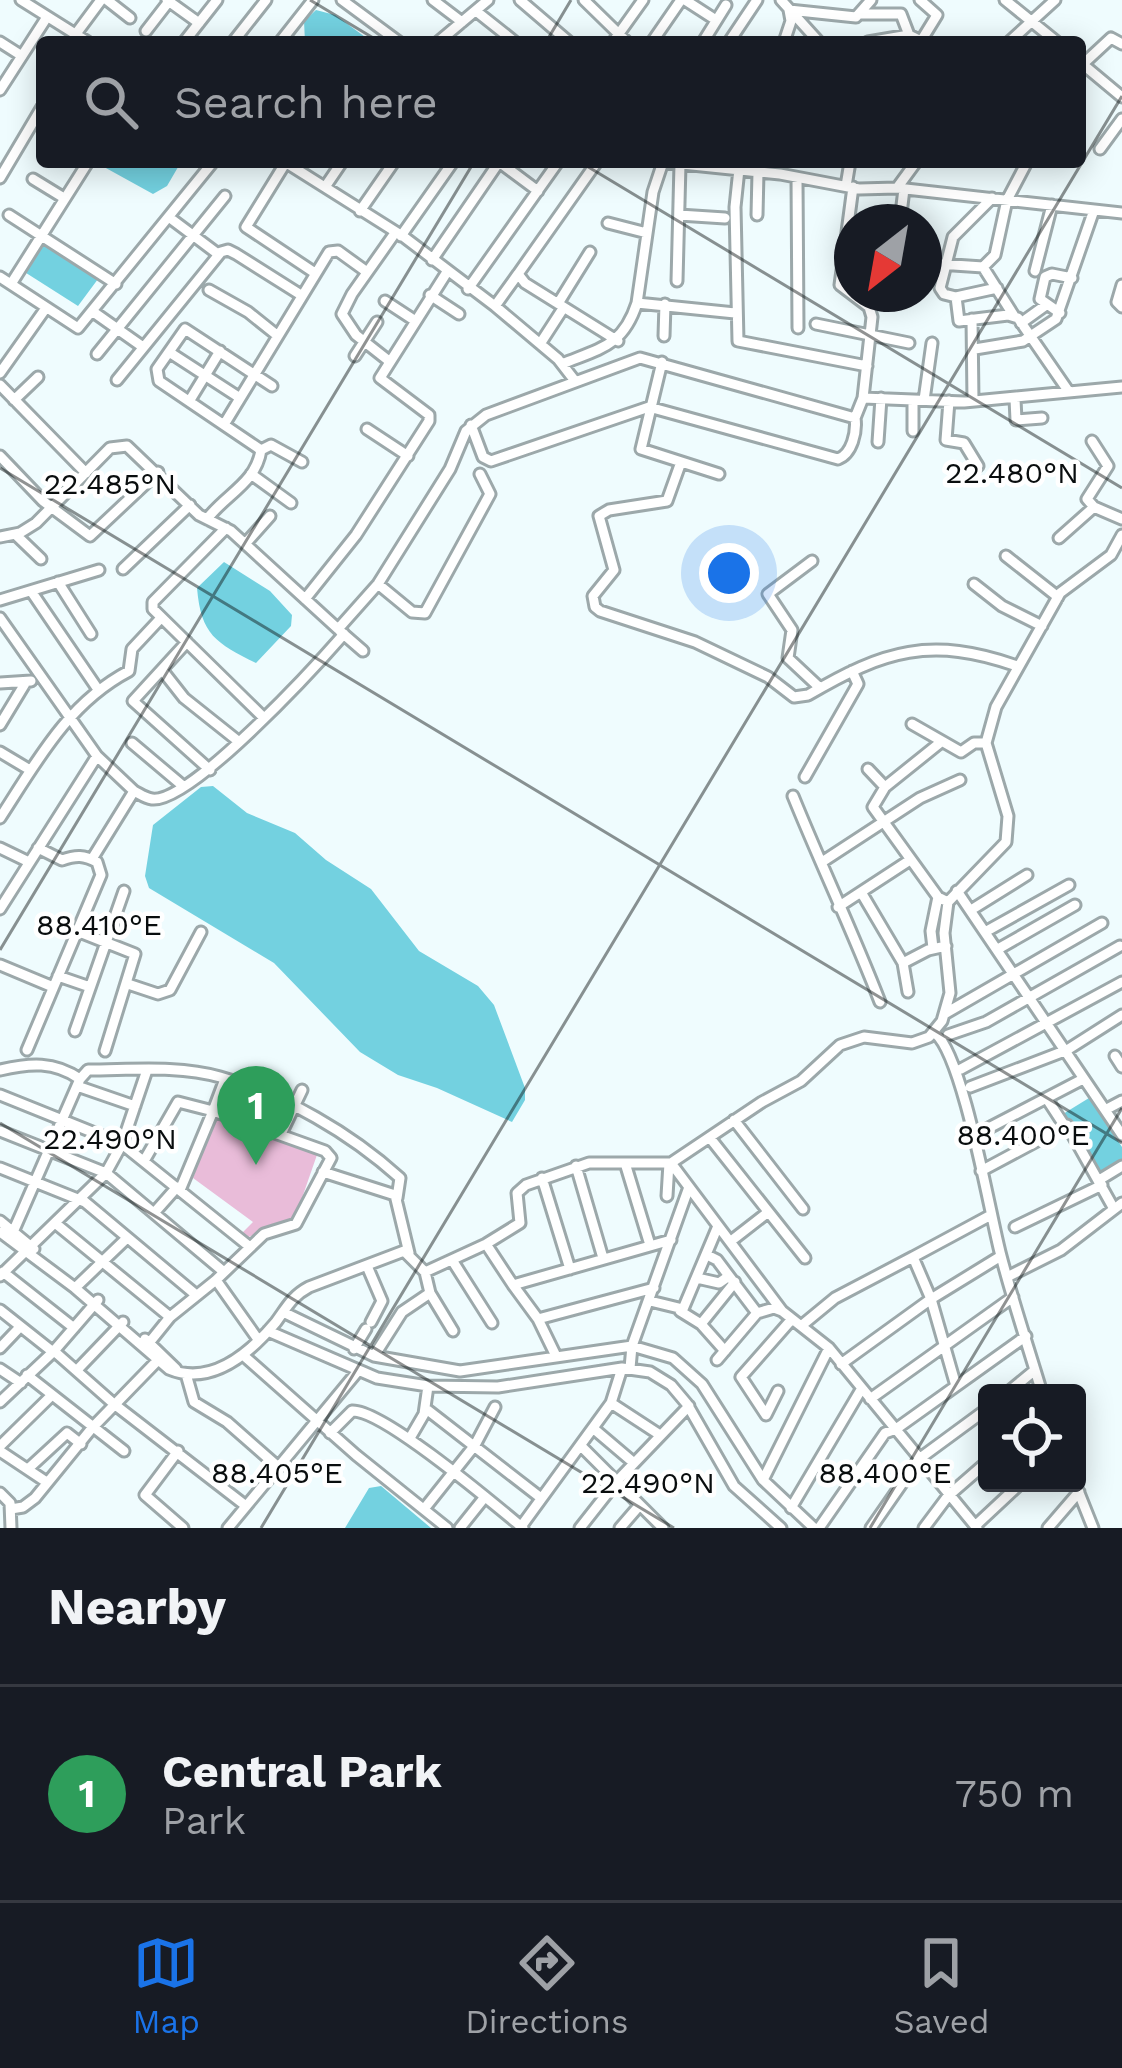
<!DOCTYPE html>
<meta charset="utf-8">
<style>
body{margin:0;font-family:"Work Sans",sans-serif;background:#242831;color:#f1f3f6}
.controls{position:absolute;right:36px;bottom:36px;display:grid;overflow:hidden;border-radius:12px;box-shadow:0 6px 30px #0003}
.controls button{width:108px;height:108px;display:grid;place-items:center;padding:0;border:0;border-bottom:3px solid #363941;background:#171b24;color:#f1f3f6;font:60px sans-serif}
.compass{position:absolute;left:834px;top:204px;width:108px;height:108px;border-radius:50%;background:#171b24;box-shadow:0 6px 30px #0003;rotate:211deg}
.you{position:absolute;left:729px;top:573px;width:42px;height:42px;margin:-30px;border:9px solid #fff;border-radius:50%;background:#1a73e8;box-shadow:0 0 0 18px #1a73e833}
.badge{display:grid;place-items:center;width:78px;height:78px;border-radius:50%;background:#1a73e8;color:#fff;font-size:39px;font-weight:700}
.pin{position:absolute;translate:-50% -99px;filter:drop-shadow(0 3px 6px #0008)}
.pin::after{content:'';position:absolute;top:63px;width:42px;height:36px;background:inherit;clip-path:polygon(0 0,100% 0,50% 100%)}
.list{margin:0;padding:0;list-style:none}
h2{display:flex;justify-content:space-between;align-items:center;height:156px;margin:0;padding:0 48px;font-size:51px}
h2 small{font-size:39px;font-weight:400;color:#9ea1a6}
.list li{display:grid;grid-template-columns:78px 1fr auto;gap:36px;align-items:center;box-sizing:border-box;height:216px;padding:0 48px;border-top:3px solid #363941}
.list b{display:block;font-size:45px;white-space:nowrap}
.list p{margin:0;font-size:39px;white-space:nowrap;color:#9ea1a6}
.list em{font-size:39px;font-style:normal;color:#9ea1a6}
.icon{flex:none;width:66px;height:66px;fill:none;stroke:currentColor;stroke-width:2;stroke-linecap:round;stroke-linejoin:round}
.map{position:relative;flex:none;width:1122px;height:1528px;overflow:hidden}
.search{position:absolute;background:#171b24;box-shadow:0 6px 30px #0003;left:36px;right:36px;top:36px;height:132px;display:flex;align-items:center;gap:30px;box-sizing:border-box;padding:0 42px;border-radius:12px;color:#9ea1a6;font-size:45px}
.sheet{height:372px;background:#171b24}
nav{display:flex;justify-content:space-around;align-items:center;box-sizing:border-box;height:168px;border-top:3px solid #363941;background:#171b24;font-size:33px;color:#9ea1a6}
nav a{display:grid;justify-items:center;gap:6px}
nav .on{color:#1a73e8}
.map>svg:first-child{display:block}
.green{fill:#e9bcd9}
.water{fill:#73d1e0}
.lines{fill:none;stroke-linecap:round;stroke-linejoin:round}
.minor-casing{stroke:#9ca8aa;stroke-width:15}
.minor{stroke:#fff;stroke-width:9}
.ticks{fill:none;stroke:#090d0e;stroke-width:3;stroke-opacity:0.45}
.ticks-label{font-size:30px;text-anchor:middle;fill:#090d0e;stroke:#fff;stroke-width:9;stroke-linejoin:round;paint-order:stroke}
</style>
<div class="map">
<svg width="1122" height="1528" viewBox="0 0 1122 1528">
<rect width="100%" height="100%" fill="#effcfe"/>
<path class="green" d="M216,1113l102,39 -23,66 -49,20 -4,-5 11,-11 -60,-44z"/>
<path class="water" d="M316,10l19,5 37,27h-67l-1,-21z
M95,162h86l-14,24 -14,8z
M46,243l52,36 -20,27 -55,-35z
M224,562l46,29 22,24 -1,11 -35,37c-40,-20 -55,-28 -59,-75z
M213,786l34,27 48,20 31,27 45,29 48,62 59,35 16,19 31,83v12l-13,22 -75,-34 -39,-13 -38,-23 -86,-89 -125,-75 -4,-12 8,-51 48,-38z
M1089,1098l33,49v15l-18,12 -15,-15 -26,-45z
M381,1486l50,42h-86l24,-40z"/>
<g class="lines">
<defs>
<path id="minor" d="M21,0l67,42
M107,0l23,18
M167,0l32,23
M342,0l57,42
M433,0l29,22
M520,0l49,42
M584,0l43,42
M685,0l31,20
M781,0l38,42
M920,0l17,15 -16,26
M1005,0l52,42
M476,11l39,31
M861,14h40l8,21
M146,31l24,-31
M75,35l26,-35
M0,42l22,14
M184,42l33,-42
M233,42l33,-42
M280,42l33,-42
M438,42l50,-42
M613,42l30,-42
M652,42l29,-42
M703,42l23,-37
M729,42l28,-42
M784,42l7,-21 -2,-11 67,7 15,-17
M868,42l41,-7 14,7
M1009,42l46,-42
M1080,62l42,35
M1083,64l28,-26 11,6
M0,90l47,-73
M1100,149l22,-30
M285,162l119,75 91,69 63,53 17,22
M286,162l-40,65 69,46
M499,162l39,29
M597,162l-79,112 7,9 93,58
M739,169l-4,38 3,134 129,25
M0,178l42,-71
M33,179l31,19
M797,179l1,149
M846,186l4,-24
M325,187l17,-25
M897,188l19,-26
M992,198l-39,39 -13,51 4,6 12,3 3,24 49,-6 10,3 51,74
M360,211l34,-49
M9,215l107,69
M679,215l46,3
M757,215l1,-43
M170,218l48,36
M900,222l4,-33
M608,223l39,10
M401,236l52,-74
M432,260l67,-98
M924,263l59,4 31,49
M983,267l12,-12 12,-55 20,-38
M1035,271l17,-66
M0,277l78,51 135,-166
M677,281l3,-117
M11,284l77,-122
M1122,285l-5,17 5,5
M468,289l90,-127
M209,290l39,22 30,24
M430,295l29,19
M956,297l41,-9
M385,301l29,19
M559,302l31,-50
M637,303l16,-111 10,-30 117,12 79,15 38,-1 225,25
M495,306l23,-32
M92,311l51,36
M1060,313l-20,-14 5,-22 7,-3 20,4
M972,319l1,82
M1021,323l25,-18
M816,324l93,19
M664,336l1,-32
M540,344l22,-34
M975,349l48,-8 33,-22 38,-109
M169,352l71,46
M97,354l128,-158
M355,356l22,-34
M389,361l-33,-26 -14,-21 10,-20 43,-61
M662,362l-21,87 78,25
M562,364c39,-16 61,-18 75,-61l98,10
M0,373l46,-65
M117,380l104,-128 7,-2 8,4 65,41
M0,385l86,88
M863,398l101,4 158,-15
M1015,399l1,21 26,-2
M14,400l24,-23
M190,400l30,-49
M924,400l8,-57
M949,401l-3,39 18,3 14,23
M225,423l104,-171 9,-1 29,21
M471,425l12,32 8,4 158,-54 189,52c14,-5 19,-27 17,-41
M367,429l41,27
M913,431v-31
M1092,441l16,25 -21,33 7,8 28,12
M878,442l3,-44
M261,450l10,-5 31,17
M0,456l43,45 47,35 68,-64
M681,462l-14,39 -58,9 -10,6 15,54 -21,26 2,11 5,4 95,31 73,35 26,20 14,-2c76,-45 123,-59 209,-29
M251,474l40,29
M207,519c19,-25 49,-36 54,-69l-102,-69 -2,-12 28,-40 87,57
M226,528l-73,74v7l111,109
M15,534l26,25
M0,537l20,-4 16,-10 74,-75 17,-2 72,69 32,16 107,98 40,-45 72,-115 16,-38 20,-16 154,-57 215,60 8,-20 9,-81 -3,-10 -29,-22 13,-98
M1059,538l35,-31
M245,544l25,-28
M1006,556l52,41
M812,561l-44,33 24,36 -4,28 32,30
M123,569l67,-64
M58,582l33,52
M378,584l34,28 13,1 65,-119 -10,-20
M974,584l28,22 40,20
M31,591l66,97
M305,599l51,-64 73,-114v-6l-49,-37 67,-106
M0,600l99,-30
M0,618l97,138 -97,153
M340,631l23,20
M187,642l-54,59 77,69
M162,670l22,28 54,43
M0,683l31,-2
M912,724l49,28 13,-9h12
M0,725l26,-43
M132,743l51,43
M0,752l30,18
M868,769l17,18 -12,20 65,90 10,5
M805,777l53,-93 -6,-13
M885,787l56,-45
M134,791c6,3 11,7 18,8 38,5 164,-133 192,-165
M793,796c28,69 60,136 87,206
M0,818c37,-57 68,-115 129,-147l3,-22 29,-31
M0,848l29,14
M92,859l42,-68 -37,-35
M822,862l98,-64 40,-18
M957,891l165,244
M861,892l42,71
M838,907l72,-47
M971,910l56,-35
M77,931l58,23 -30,97
M985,932l84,-47
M933,948l-2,-17 7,-34
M998,949l77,-44
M0,965l53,22
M58,976l32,11
M128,984l30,10 12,-4 31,-58
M908,992l-5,-29 25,-13 18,-4
M946,1013l156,-90
M75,1031l49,-140
M935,1033c28,23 54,176 65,219 12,47 28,94 42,141
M948,1035l38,-13 134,-76
M27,1050l74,-175 -4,-13c-13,-7 -21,-7 -35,-2l-24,-12
M1115,1056l7,11
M961,1069l161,-87
M0,1070c30,-7 54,-9 80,9
M77,1086l58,20
M970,1087l97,-37 55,-35
M0,1095l122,49 128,103
M1047,1099l17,26
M1105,1110l17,-9
M734,1120l69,89
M0,1131l106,42 118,99
M981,1132l102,-53
M281,1134l21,-44
M710,1138l95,120
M144,1161l34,-59 35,9 12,-32
M625,1163l25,82
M671,1163l111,148 47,37 148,180
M576,1166l27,92
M0,1168l85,34 110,92
M981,1171l86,-46 47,84
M323,1172l72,23 14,58
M542,1178l28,91
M1099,1180l23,-14
M667,1196l2,-33
M154,1213l23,-26
M991,1215l-78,42 18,42 70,-43
M0,1221l34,28
M55,1223l115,94
M1015,1227l87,-42
M0,1232l75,56 94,81c43,18 81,-16 107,-47 11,-15 16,-26 33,-35l95,-36 21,21 61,-28 34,-21 -3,-30 9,-8 63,-22h82l91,-61 39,-21 39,-36 24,-8 48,6 17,-6 13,-16 8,-28 -6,-60 4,-31 58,-60 2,-26 -22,-73 10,-36 64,-114 51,-38 11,-20
M10,1239l70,-160 8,-9c42,0 91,-5 132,7 65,18 130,56 180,101l-3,20
M731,1241l36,-28
M486,1244l27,41 158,-45
M452,1260l40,63
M367,1266l15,35 -11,21
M3,1272l71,56
M425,1272l5,21 23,38
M0,1276l106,-103 16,-29 25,-74
M729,1276l28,37 17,-5 8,3
M1009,1276l52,-26 61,-47
M697,1278l22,5 10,-7 -12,-16 -10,-5
M216,1280l41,58
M513,1285l25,34 18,37
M75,1288l52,-50
M650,1301l33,8 35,-83
M0,1310l53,42
M680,1311l21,13 24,27
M283,1312l91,44 86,15 172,-25 41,12 29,26 61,96 51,48
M538,1319l116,-31
M701,1324l34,-42
M801,1326l34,-28 78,-41
M268,1331l109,47 51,8 70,1 124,-19 28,4 21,13 16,19 47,82 47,42
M145,1339l31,30
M0,1348l19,-20
M145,1348l25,-31 46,-37 48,-46 32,-10 35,-66 -6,-7 -112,-40 -33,79
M354,1349l12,-20
M54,1351l60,53 132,102
M244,1356l112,99 91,73
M374,1356l28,-44 28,-19
M717,1360l40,-47
M841,1364l90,-65 25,87
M630,1368l2,-22 57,-159
M0,1369l21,14
M77,1370l46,-48
M186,1374l8,28 33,20 50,44
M27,1375l97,76
M778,1391l-12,24 -25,-38 51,-58
M1007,1393l28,-23
M870,1399l143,-102
M0,1402l53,-50 45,-52
M611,1403l49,32
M425,1408l116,90
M594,1429l40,34
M330,1433l22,-22c30,-2 142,93 171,117
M410,1438l14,-24 4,-28
M0,1446l52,-51
M581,1446l82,82
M0,1451l45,30
M178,1451l-33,44 38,33
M29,1468l38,-35 14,11
M763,1480l66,-132
M1075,1483l18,45
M0,1493l10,10 1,25
M791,1508l71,-120
M11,1509l12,-2 12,-9 57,-70 67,-69
M424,1509l51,-64 20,-38
M975,1526l46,-43
M228,1528l130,-157
M460,1528l24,-30
M520,1528l91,-125 11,-35
M580,1528l37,-47 72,-75
M620,1528l19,-22
M819,1528l66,-95 11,-4 130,-93
M871,1528l48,-69 68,-50
M924,1528l24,-32 39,-34
M1048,1528l31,-36"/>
</defs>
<use href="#minor" class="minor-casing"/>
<use href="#minor" class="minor"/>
</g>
<path class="ticks" d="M310,0l70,42M546,42l25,-42M580,162l542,326M0,468l1122,675M0,950l474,-788M0,1123l674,405M261,1528l861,-1432M870,1528l252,-420"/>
<g class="ticks-label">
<text x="1012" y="483">22.480°N</text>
<text x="110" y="494">22.485°N</text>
<text x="99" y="935">88.410°E</text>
<text x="1023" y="1145">88.400°E</text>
<text x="110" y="1149">22.490°N</text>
<text x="277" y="1483">88.405°E</text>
<text x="885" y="1483">88.400°E</text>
<text x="648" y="1493">22.490°N</text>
</g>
</svg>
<div class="controls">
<button><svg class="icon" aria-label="locate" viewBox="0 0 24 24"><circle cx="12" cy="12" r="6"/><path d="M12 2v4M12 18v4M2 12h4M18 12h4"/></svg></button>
</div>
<svg class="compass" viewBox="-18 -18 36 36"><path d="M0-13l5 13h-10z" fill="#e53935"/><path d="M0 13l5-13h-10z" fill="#9ea1a6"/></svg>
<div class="you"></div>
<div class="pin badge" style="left:256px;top:1165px;background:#2e9e5b">1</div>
<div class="search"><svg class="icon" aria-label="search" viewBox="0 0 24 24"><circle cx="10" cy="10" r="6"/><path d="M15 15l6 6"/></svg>Search here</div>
</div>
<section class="sheet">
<h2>Nearby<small></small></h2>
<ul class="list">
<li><span class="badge" style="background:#2e9e5b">1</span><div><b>Central Park</b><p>Park</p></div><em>750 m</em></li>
</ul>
</section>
<nav>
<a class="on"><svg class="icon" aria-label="map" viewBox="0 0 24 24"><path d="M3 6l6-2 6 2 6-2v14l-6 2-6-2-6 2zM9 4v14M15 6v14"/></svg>Map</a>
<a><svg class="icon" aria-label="directions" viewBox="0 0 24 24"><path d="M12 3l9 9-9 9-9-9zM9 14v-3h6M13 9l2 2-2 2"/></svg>Directions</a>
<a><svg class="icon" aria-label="saved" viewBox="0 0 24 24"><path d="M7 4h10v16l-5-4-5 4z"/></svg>Saved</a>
</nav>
